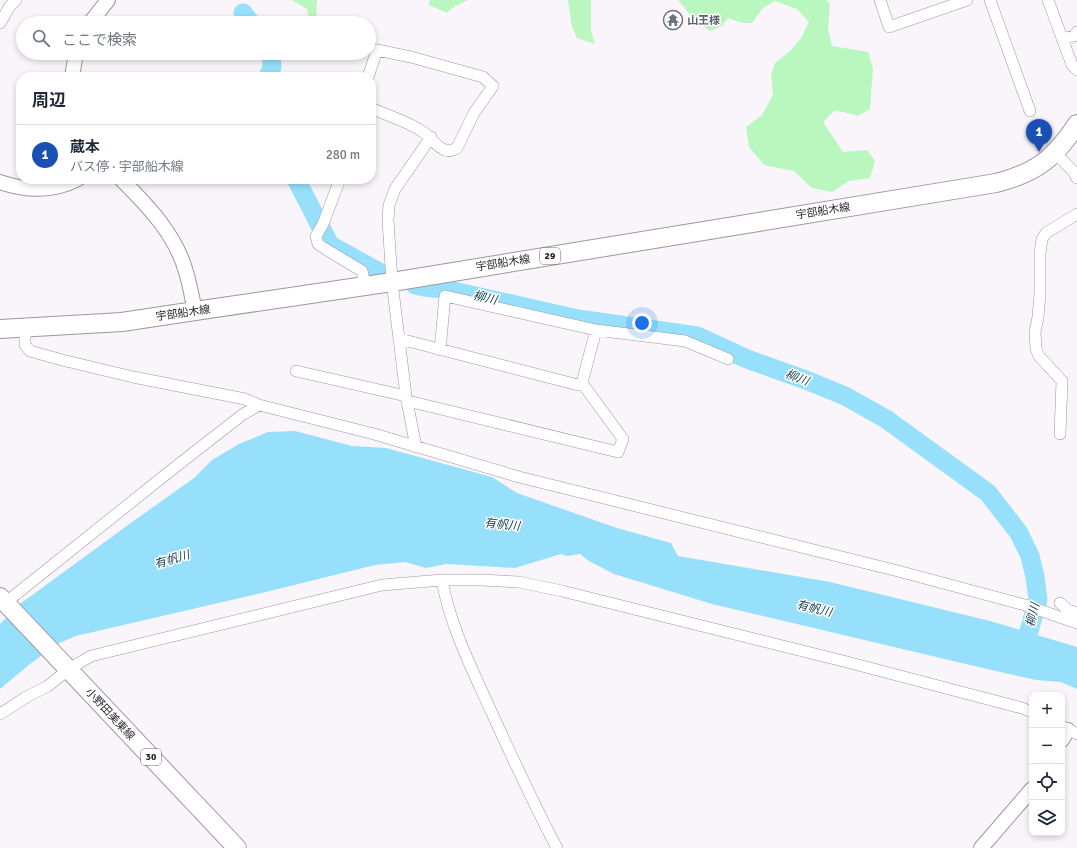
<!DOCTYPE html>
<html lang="ja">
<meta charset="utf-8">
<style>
body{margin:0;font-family:Signika,"Noto Sans JP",sans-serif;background:#f6f6f7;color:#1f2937}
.controls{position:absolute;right:12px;bottom:12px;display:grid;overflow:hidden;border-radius:8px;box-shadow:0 2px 6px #0003}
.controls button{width:36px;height:36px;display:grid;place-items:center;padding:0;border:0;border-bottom:1px solid #e0e1e3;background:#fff;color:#1f2937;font:20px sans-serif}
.you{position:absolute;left:642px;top:323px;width:14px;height:14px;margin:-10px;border:3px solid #fff;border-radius:50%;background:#1a73e8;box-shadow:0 0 0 6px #1a73e833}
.badge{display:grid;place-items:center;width:26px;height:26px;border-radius:50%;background:#4e7028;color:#fff;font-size:13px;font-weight:700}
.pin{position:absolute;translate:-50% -33px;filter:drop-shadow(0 1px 2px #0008)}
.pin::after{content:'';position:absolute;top:21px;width:14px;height:12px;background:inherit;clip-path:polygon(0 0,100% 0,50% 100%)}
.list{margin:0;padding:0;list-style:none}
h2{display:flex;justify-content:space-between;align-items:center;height:52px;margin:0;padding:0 16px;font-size:17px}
h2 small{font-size:13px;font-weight:400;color:#747a83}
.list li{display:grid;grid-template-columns:26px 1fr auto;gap:12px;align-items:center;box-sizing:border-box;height:60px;padding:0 16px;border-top:1px solid #e0e1e3}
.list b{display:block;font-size:15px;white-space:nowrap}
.list p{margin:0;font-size:13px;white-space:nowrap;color:#747a83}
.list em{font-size:13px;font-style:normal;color:#747a83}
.icon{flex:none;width:22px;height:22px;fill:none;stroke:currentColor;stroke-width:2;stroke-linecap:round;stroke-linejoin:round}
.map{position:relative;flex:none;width:1077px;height:848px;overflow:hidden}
.search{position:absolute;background:#fff;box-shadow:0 2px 6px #0003;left:16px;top:16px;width:360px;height:44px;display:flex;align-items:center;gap:10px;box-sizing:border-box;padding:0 14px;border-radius:22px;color:#747a83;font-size:15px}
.panel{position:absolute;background:#fff;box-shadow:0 2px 6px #0003;left:16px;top:72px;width:360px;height:112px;border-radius:16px}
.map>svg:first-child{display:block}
.green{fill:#baf7be}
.water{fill:#97e0fb}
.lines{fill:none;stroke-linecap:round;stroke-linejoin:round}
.river{stroke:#97e0fb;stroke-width:19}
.minor-casing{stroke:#9c979e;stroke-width:12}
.tertiary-casing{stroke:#9c979e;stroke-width:16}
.primary-casing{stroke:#9c979e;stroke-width:20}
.minor{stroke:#fff;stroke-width:11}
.tertiary{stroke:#fff;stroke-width:14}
.primary{stroke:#fff;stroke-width:18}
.labels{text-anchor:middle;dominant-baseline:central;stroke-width:3;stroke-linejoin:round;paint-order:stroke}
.shield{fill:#fff;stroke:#69686a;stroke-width:1}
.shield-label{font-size:10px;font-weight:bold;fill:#29272a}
.worship-label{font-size:11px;font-weight:bold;fill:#5b616d;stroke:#fff;text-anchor:start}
.street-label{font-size:11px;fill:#29272a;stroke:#fff}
.water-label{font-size:12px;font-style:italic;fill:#143f4d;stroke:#fff}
</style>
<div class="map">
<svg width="1077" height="848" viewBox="0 0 1077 848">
<rect width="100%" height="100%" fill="#faf4fb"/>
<path class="green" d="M292,0h25l-1,23h-6l-3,-14z
M430,0h38l-13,6 -8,7 -18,-8z
M568,0h23v30l4,14 -18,-6 -5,-11z
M678,0h148l4,4 -2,24 4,18 36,6 5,16 -3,41 -12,7 -23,-6 -12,12 20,30 24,-2 8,11 -5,17 -21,3 -17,11 -20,-4 -18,-17 -30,-6 -15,-18 -3,-20 16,-12 11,-20 -2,-20 4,-12 15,-12 11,-13 8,-16 -12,-13 -22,-8 -12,7 -11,15h-9l-15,-5 -6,8 -12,5 -17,-13z"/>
<path class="water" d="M295,431l57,15 34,2 106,29 25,16 100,35 54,15 7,13 152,26 160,39 87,26v42l-16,-7 -25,-2 -49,-11 -275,-65 -98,-30 -25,-13 -9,-7 -13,2 -6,-2 -46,14 -69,-4 -20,4 -21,-6 -30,3 -101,25 -198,46 -19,8 -27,20 -30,25v-65l20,-20 108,-79 66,-47 18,-18 27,-16 29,-12z"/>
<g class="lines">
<path class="river" d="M243,13l8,10
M268,77l4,-10 -1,-14
M296,179l34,66 51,28
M415,285l9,2 20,2 134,30 119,17 50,23 59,21 39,16 41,23 102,74 31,40 11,23 5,21 3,23 -14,48"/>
<defs>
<path id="minor" d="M880,0l9,27 78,-27
M990,0l40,111
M1048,0l24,65 5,5
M0,23l10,-17 6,-6
M1062,39l12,-3 3,-4
M368,77l9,-27 34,7 72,20 10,9 -19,27 -17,35c-4,2 -8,4 -12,2 -9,-3 -14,-13 -22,-18 -15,-11 -35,-16 -52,-24
M1055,153l18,18 4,7
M340,179l-17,45 -7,12 2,8 9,6 35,21 3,14
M25,328v17l5,6 32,9 71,17 112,22 14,6 115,29 145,43 379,94 127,34 52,18
M400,339l178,46 4,-2 14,-53
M440,350l5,-54 151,34 89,11 43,18
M296,371l110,25
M408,401l210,51 5,-13 -41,-56
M1060,434l2,-53 -23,-25 -3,-7 -1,-17 3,-15 2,-23v-41l2,-14 4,-6 31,-19
M416,447l-10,-51 -14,-114 -4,-62 1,-15 6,-16 36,-52
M442,580c8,46 30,89 49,131 21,46 42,92 66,137
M5,603l169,-135 68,-53 17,-10
M1060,603l8,7 9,3
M0,714l28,-18 20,-10 21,-17 22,-13 291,-71 60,-5h39l38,2 43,9 285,71 175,46 10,4
M1062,726l15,8"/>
<path id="tertiary" d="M90,23l18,-23
M72,77l4,-24
M121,179c27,27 55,56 65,93 4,13 6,26 9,39
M0,182c26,9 53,10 78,-3
M1062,740l6,-10
M981,848l51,-59"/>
<path id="primary" d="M0,329l122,-7 73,-11 197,-29 604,-99c40,-10 59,-25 81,-59
M0,597l237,251"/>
</defs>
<use href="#minor" class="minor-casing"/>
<use href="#tertiary" class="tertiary-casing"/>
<use href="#primary" class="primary-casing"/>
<use href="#minor" class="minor"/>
<use href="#tertiary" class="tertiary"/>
<use href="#primary" class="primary"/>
</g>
<defs>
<symbol id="temple-ring" viewBox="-11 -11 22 22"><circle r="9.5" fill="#fff" stroke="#6b7280" stroke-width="1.5"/><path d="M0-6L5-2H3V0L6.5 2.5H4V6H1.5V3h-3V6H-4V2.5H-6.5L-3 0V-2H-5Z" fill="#6b7280"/></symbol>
</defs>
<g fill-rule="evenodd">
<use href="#temple-ring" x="662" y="9" width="22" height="22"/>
</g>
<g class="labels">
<g class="shield">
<rect x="540" y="248" width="20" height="16" rx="3"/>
<rect x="141" y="749" width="20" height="16" rx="3"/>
</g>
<g class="shield-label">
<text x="550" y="256">29</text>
<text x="151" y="757">30</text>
</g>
<g class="worship-label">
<text x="687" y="20">山王様</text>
</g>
<g class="street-label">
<text transform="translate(823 211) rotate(-9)">宇部船木線</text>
<text transform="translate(503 263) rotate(-9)">宇部船木線</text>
<text transform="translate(183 313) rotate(-8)">宇部船木線</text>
<text transform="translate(110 714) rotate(47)">小野田美東線</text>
</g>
<g class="water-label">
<text transform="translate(485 298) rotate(13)">柳川</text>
<text transform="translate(797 378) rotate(21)">柳川</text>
<text transform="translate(502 525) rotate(6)">有帆川</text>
<text transform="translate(172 560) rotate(-17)">有帆川</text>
<text transform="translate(814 609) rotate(13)">有帆川</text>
<text transform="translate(1033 615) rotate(-77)">柳川</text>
</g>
</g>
</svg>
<div class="controls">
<button>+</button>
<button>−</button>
<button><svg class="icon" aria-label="locate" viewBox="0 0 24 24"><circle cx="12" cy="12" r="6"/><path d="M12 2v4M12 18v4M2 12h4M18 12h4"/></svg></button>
<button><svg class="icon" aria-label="layers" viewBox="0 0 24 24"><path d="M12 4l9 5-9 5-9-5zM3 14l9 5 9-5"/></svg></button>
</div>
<div class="you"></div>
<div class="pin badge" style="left:1039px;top:152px;background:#1a4fb4">1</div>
<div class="search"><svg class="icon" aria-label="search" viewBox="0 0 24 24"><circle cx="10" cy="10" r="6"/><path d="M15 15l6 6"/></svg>ここで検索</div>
<section class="panel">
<h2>周辺<small></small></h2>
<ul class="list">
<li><span class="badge" style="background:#1a4fb4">1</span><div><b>蔵本</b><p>バス停 · 宇部船木線</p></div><em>280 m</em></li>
</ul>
</section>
</div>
